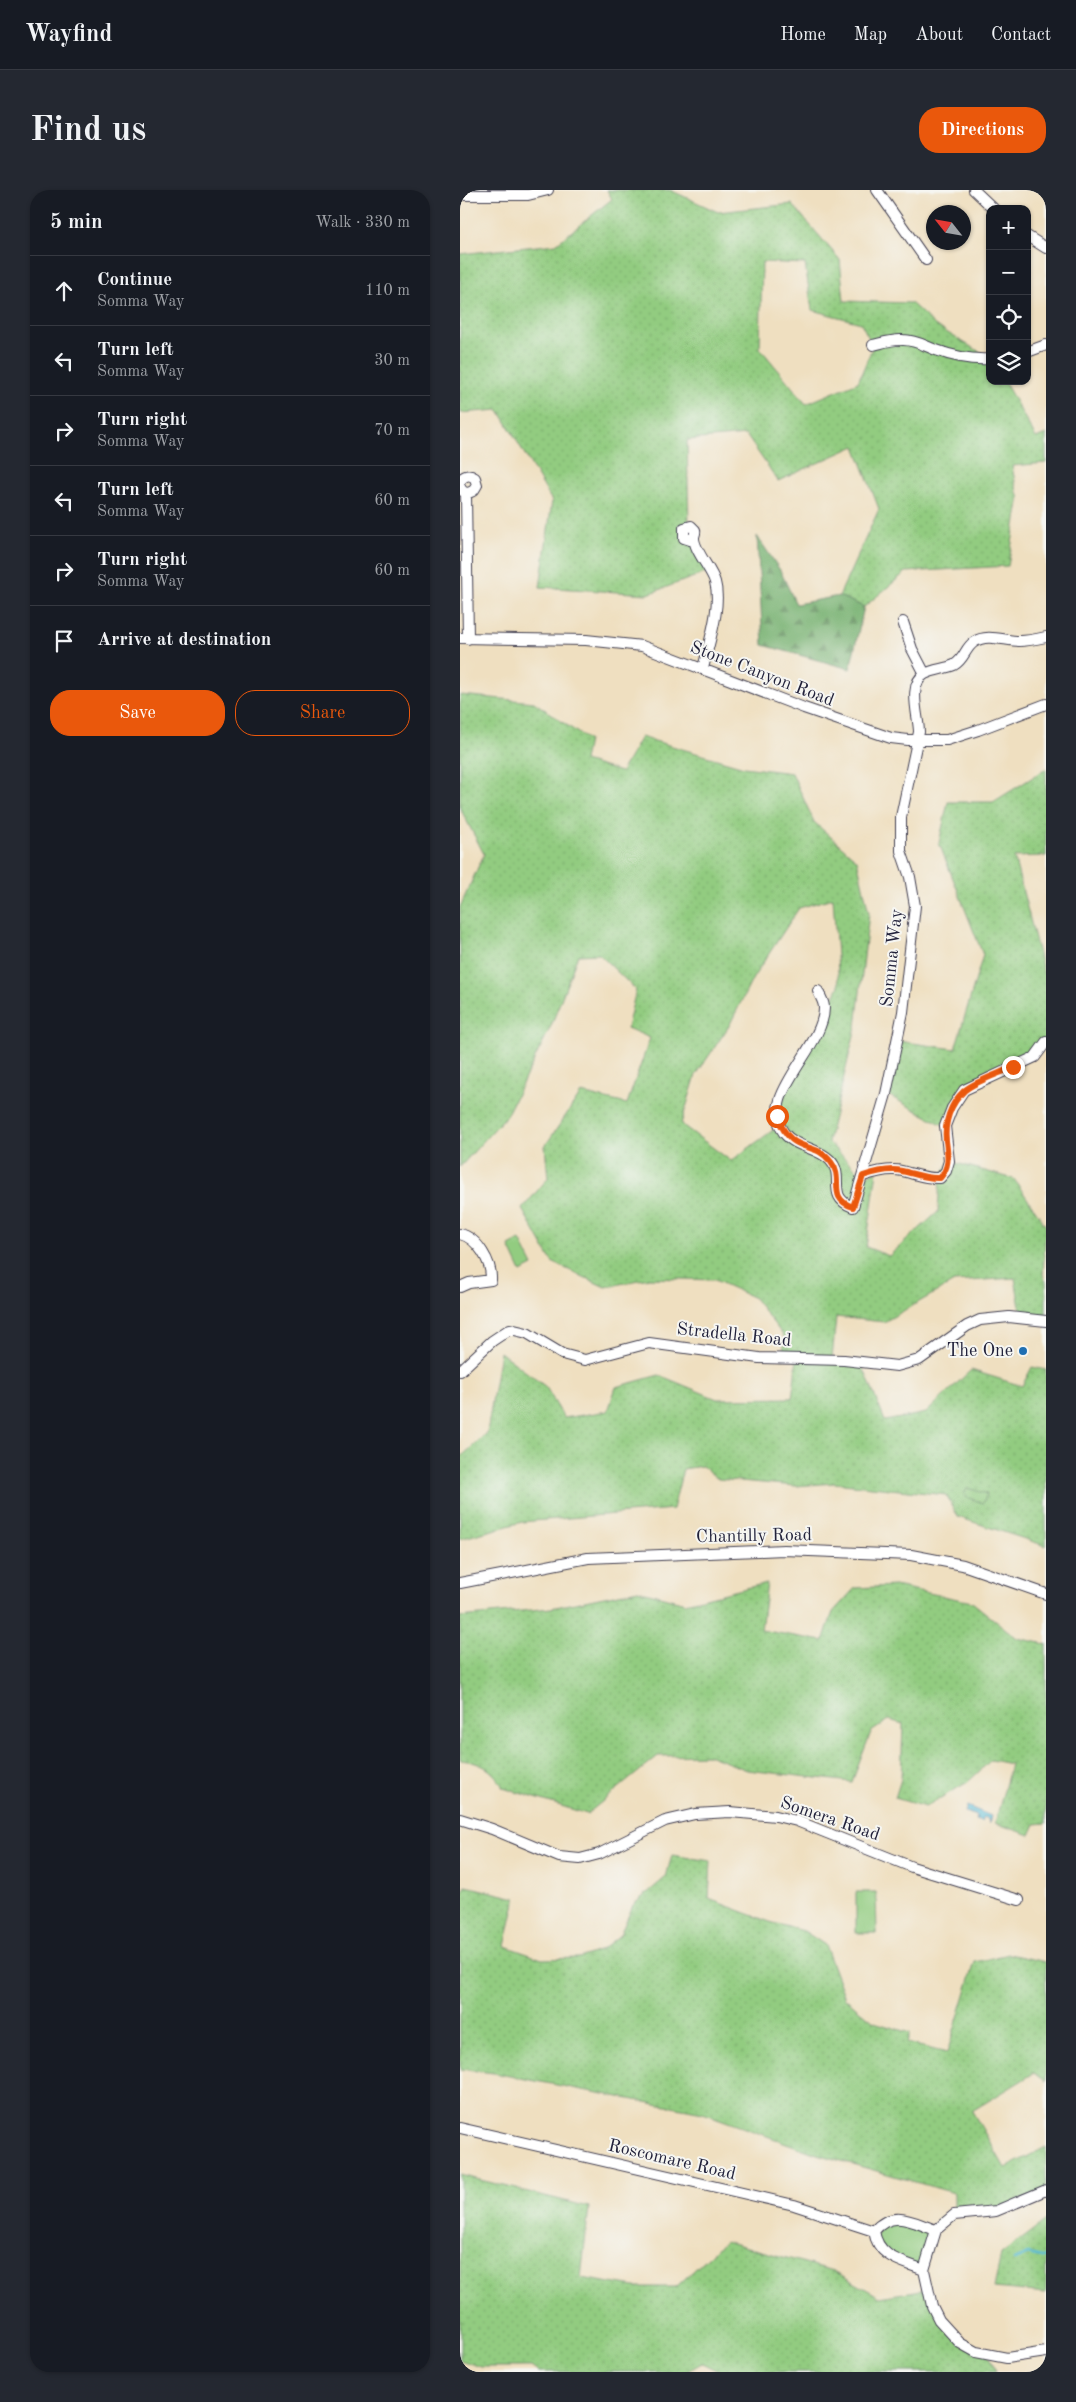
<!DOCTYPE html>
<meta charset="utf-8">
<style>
body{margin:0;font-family:"Old Standard TT",serif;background:#242831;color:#f1f3f6}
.controls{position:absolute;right:15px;top:15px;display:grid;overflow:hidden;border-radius:10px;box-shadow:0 1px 4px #0004}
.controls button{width:45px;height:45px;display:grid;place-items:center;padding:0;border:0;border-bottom:1px solid #363941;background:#171b24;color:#f1f3f6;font:25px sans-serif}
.compass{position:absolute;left:466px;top:15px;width:45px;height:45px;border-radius:50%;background:#171b24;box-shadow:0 1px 4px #0004;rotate:301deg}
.stop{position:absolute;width:15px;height:15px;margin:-11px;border:4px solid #ea580c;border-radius:50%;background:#fff}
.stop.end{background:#ea580c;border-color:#fff;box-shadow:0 1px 5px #0008}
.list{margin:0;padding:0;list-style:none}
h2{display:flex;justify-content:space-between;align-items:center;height:65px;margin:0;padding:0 20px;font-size:21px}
h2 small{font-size:16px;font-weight:400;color:#9ea1a6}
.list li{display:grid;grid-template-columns:32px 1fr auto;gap:15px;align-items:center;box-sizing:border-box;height:70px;padding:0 20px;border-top:1px solid #363941}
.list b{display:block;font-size:19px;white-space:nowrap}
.list p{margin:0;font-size:16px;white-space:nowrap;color:#9ea1a6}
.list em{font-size:16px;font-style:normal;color:#9ea1a6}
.actions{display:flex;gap:10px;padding:15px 20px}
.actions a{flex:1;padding:11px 0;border:1px solid #ea580c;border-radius:20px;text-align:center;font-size:18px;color:#ea580c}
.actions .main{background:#ea580c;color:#fff}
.icon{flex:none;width:28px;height:28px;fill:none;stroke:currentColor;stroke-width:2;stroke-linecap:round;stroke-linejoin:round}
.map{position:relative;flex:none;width:586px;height:2182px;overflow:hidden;border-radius:20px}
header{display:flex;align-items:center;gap:30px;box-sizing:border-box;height:70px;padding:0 25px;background:#171b24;border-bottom:1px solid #363941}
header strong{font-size:24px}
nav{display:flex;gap:28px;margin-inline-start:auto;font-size:18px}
.intro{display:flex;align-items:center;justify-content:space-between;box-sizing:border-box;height:120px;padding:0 30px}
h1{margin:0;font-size:35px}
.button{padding:12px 22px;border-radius:20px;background:#ea580c;color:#fff;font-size:18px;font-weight:700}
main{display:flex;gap:30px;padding:0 30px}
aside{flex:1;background:#171b24;border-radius:20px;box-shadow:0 1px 4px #0004}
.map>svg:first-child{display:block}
.grass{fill:url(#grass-dots);stroke:#5a775e;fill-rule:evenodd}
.forest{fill:url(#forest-firs);stroke:#4c6954}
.garden{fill:#92cc80;stroke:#5a775e}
.water{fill:url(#water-ripples);stroke:#3c6e87}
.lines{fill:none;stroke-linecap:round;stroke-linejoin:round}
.stream{stroke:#55bad3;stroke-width:2.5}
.street-casing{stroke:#413e4f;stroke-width:12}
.street{stroke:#fff;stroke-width:10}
.route{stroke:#ea580c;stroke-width:6}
.poi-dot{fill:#1f6fb2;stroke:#f6f6f2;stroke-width:2}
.labels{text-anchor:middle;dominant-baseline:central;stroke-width:4;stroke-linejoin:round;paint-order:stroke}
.street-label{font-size:18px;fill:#22223b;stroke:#f6f6f2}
.poi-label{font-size:18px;fill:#22223b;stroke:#f6f6f2;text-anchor:end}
</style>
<header>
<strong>Wayfind</strong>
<nav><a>Home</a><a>Map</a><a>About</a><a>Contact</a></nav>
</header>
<div class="intro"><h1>Find us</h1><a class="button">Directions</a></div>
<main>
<aside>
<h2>5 min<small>Walk · 330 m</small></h2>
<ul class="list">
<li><svg class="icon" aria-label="ahead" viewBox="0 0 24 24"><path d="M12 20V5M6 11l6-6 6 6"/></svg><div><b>Continue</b><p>Somma Way</p></div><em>110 m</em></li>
<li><svg class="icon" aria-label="left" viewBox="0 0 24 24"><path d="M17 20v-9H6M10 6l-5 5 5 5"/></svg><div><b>Turn left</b><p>Somma Way</p></div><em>30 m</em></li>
<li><svg class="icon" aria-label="right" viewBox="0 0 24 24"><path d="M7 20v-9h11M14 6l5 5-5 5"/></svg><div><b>Turn right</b><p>Somma Way</p></div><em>70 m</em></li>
<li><svg class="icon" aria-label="left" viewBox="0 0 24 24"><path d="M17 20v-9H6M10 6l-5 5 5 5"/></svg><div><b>Turn left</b><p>Somma Way</p></div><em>60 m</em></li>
<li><svg class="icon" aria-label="right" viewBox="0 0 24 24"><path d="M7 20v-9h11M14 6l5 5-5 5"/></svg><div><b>Turn right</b><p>Somma Way</p></div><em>60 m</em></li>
<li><svg class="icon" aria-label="arrive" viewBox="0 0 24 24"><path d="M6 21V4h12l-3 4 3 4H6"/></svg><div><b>Arrive at destination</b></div></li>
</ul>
<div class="actions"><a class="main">Save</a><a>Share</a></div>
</aside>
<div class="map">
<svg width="586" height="2182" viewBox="0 0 586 2182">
<defs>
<pattern id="grass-dots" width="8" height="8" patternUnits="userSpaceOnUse" patternTransform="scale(1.25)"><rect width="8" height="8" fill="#92cc80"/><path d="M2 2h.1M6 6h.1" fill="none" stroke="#7eaf70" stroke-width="1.8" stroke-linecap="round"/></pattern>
<pattern id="forest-firs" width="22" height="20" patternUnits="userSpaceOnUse" patternTransform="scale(1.25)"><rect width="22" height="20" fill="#75b06e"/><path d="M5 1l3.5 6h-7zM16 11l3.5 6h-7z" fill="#608f5c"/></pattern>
<pattern id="water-ripples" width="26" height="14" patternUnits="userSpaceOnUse" patternTransform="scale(1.25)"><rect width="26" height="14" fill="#55bad3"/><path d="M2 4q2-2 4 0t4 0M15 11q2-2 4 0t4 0" fill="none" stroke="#4697ac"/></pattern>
</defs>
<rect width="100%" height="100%" fill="#f6f6f2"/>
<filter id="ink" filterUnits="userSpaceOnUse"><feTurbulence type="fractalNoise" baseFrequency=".02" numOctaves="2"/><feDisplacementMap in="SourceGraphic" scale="10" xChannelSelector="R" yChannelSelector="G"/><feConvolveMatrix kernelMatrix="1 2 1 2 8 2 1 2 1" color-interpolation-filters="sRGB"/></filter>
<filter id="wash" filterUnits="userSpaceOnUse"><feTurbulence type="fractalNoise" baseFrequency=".0096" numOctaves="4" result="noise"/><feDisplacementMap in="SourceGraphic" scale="20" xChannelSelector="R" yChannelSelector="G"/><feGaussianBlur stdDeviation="1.12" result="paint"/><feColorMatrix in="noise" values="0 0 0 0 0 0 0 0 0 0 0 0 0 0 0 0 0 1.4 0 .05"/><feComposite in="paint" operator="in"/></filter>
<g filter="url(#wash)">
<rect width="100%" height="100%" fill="#efdfc0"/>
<path class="grass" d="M147,0h63l48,22 74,-8 48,56 4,41 67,2 25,23 54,32v23h14l32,57 10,-4v29l-34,3 5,26 3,5 -12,69 -102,6 -42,35 -25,-11 40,-87 -24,-63 -77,35 -32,-46 -59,5 2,85 7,8 14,38 -62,23 -108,-7 12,-86 -53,-91 -39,3v-159l96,-10 56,-45zM302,72l43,2 7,46 49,13 12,23 -15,36 -52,22 -46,-56z
M0,505l74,7 54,38 -4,21 37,11 20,-35 103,30 48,6 22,49 43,38 12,53 -13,114 -28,115 35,34 14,-5 -11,76 23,9 49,-44 2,-34 9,-17 65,18 32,47 -3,49 3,7v39l-24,-2 -7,-41 -61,4 -70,40 -48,-5 -4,42 29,3 24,59 41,-8 45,-43 51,16 10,-19 14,3v176l-88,-29 -12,-22 -112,-12 -38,3 -78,-7 -16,-13 -19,3 -10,40 -151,13 -62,17v-81l27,-25 13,-81 46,35 18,31 44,-7 8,-24 43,-12 58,24 75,-1 5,-39 -15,-1 3,-20 -31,-40 -39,-18 -66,-2 -44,9 -53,-25 -30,-53 26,-31 -3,-32 36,-53 46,11 23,-66 -23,-10 9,-38 -37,-36 -21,1 -27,71 -45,90 -46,51v-260l24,-53 -24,-46zM373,708l6,88 -23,48 -39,72 3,19 -49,36 -50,-37 15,-49 33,-49 24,-48 46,-70z
M586,579v87l-32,1 32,124v61l-11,15 -71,33 -19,36 -59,-32 12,-53 57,8 28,-94 -44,-112 9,-41h45z
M307,1393l-6,47 62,11 10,-29 22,-24 40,-2 77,16 45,36 29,6v179l-11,1 -5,11 -35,-12 16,-59 -20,-4 -23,22 -43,25 -30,-9 6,-19 2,-55 -14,-4 -18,12 -19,50 -105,-12 -39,-15 -50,1 -71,58 -84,-26c-9,-19 -23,-26 -43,-28v-143l91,-9 87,-18 47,13z
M212,1665l39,6 -2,38 61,23 34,9 21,14 20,53 29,24 36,11 -3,10 40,10 28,-91 34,-8 37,8v119l-12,-8 -62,38 33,57 41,-21v43l-39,16 -53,9v-22l-137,-39 -114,-41 -209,-40 -34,-4v-172l6,-11 50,12 -11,48 37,13 37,-1 22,-8 19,-15 13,-30 33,-28z
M0,1985l129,32 -8,71 54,9h41l49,-46 109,30 46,26 47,-8 23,44 40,23 6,16h-276l-18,-9 -16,9h-148l-7,-5h-50l-21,-7z
M586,2030v73l-52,-5 7,-34z"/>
<path class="forest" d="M297,346l23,34 16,34 43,-8 25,11 -14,62 -87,-24z"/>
<path class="garden" d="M60,1050l13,26 -12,6 -12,-26z
M507,1298l20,6 -4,9 -19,-7z
M396,1702h20l1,41h-21z
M432,2028l44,12 -12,40 -37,-15 -11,-13 6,-20z"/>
<path class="water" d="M507,1616l24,10 -2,8 -1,-5 -5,-2 -2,5 -5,-2 1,-4 -12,-4z"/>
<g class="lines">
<path class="stream" d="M554,2070l14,-6 18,4"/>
</g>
</g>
<g filter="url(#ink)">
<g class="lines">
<defs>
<path id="street" d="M417,0l49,70
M514,0l20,19
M0,5h68l20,-5
M567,46l19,12
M413,155c9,-2 20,-6 30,-5 13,0 22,6 33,10 16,6 37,10 54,9
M567,162l19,-7
M0,291c4,-6 9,-7 15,-3l2,7 -3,5c-5,4 -11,4 -14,-3
M6,303l2,146
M234,348l-4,2 -6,-2v-10l7,-2 4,4c1,3 -1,5 -1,7 -1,12 18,33 21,45 7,24 -7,63 -12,87
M443,432l9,27 13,25
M0,448l126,2 56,6 162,62 87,30 17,2h39l31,-10 68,-26
M358,801c2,6 6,10 6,17 0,40 -67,89 -40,125 12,15 33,14 46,27 16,16 -5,37 23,47l33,-113 17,-82 12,-106 -5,-29 -9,-26v-34l18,-85c0,-15 -12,-48 6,-58 9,-5 20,-5 29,-9 10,-5 11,-17 20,-23 13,-9 31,-1 45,-1 9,0 18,-2 27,-4
M403,986c12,-4 26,-8 39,-5 13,3 24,8 38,7l6,-7 3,-10 -4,-35 7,-18 12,-18 71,-33 11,-15
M0,1044c18,4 32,29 31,46l-22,3 -9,4
M0,1181l32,-30 18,-12 17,4 35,21 23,6 64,-17 110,15 85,2 53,6 22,-6 48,-34 13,-6 29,-3 37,4
M0,1393l128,-25 196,-8 127,5 52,10 83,29
M0,1629l32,10 67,28 21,2 19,-5 66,-33 30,-7 35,-2 46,4 21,5 115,46 107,33
M0,1938l334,77 80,26
M586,2000l-50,21 -42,4 -18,15 -12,40 8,36 7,14 21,23 16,9 31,6 39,-6
M464,2080c-22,-9 -46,-12 -50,-39 19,-22 38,-9 62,-1"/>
</defs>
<use href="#street" class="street-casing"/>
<use href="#street" class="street"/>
</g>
</g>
<g class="lines" filter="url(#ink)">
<path class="route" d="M317,926c16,42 36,22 54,46 14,17 -5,36 22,45l10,-31c12,-4 26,-8 39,-5 13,3 24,8 38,7 10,-12 8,-22 6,-37 -2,-18 4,-37 18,-50 9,-9 37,-18 49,-24"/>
</g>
<circle class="poi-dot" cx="563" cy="1161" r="5"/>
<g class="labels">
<g class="street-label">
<text transform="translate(302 484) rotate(21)">Stone Canyon Road</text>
<text transform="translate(432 768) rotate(-84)">Somma Way</text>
<text transform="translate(274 1145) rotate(6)">Stradella Road</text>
<text transform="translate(294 1346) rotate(-1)">Chantilly Road</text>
<text transform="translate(370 1629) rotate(19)">Somera Road</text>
<text transform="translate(212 1970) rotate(13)">Roscomare Road</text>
</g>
<g class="poi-label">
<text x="553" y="1161">The One</text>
</g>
</g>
</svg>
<div class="controls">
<button>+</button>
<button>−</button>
<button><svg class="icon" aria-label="locate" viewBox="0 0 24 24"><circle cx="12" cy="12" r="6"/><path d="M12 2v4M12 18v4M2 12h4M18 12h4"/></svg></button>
<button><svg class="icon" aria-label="layers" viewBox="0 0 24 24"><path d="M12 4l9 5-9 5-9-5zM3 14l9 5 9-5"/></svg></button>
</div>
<svg class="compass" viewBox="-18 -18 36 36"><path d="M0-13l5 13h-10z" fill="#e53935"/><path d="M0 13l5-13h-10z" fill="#9ea1a6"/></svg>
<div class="stop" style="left:317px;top:926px"></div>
<div class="stop end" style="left:553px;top:877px"></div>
</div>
</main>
